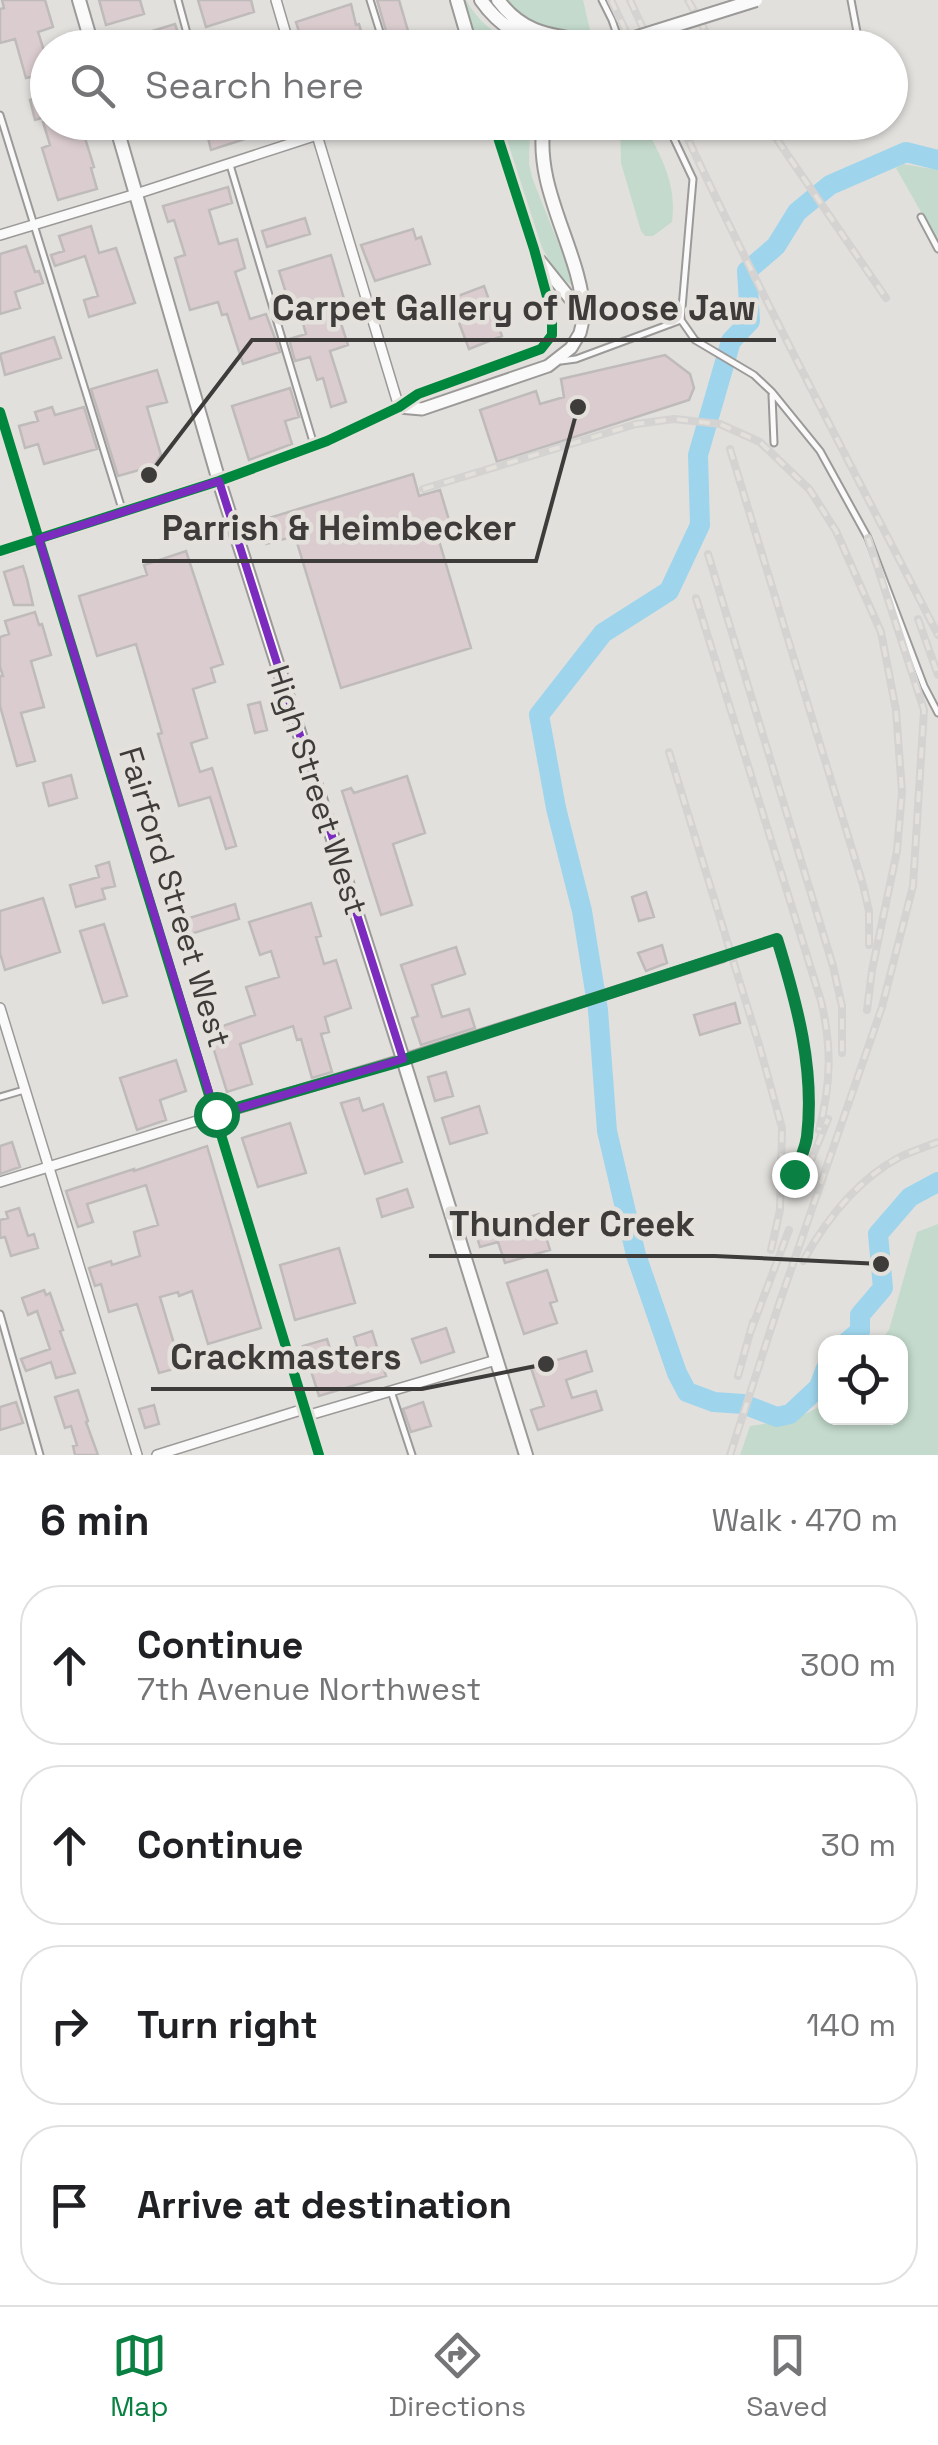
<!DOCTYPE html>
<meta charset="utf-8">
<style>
body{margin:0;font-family:"Space Grotesk",sans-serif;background:#f2f2f2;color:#202124}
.controls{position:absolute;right:30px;bottom:30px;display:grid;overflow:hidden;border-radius:20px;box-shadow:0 2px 8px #0004}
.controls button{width:90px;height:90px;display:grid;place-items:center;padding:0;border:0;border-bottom:2px solid #e0e0e0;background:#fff;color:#202124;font:50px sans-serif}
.stop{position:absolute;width:30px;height:30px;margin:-22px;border:8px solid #0b8043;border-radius:50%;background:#fff}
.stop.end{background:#0b8043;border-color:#fff;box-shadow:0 2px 10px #0008}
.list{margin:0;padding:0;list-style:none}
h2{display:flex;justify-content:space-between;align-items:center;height:130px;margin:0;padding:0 40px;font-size:42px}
h2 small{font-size:32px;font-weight:400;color:#757577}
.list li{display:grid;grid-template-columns:65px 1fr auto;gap:30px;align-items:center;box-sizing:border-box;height:160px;margin:0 20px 20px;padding:0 20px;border:2px solid #e0e0e0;border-radius:40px}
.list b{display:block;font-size:38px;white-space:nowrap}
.list p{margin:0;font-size:32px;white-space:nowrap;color:#757577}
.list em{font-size:32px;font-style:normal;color:#757577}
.icon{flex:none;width:55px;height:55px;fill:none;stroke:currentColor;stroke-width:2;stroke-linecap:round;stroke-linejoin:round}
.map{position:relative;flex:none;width:938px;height:1455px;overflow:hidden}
.search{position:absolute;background:#fff;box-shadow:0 2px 8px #0004;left:30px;right:30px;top:30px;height:110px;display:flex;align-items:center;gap:25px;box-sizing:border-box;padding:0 35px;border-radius:55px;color:#757577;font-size:38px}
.sheet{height:850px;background:#fff}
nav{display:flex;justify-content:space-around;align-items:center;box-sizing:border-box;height:140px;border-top:2px solid #e0e0e0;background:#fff;font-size:28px;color:#757577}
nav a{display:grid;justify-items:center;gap:5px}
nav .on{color:#0b8043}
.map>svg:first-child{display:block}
.green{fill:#c3dacc}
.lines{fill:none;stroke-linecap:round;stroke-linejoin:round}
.river{stroke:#9ed5ec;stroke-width:20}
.building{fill:#dbcccf;stroke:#bebbba;stroke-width:2.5}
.service-casing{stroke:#9b9a98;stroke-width:9}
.minor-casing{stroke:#9b9a98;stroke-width:12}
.tertiary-casing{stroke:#9b9a98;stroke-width:15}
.secondary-casing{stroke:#9b9a98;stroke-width:16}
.service{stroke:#fbfafa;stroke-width:5}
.minor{stroke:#fbfafa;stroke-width:9}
.tertiary{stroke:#fbfafa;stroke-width:11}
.secondary{stroke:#fbfafa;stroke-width:12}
.rail-casing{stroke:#d4d3d2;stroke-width:8}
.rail{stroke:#e4e0db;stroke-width:4;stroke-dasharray:11;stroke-linecap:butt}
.secondary-bridge-casing{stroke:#9b9a98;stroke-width:16;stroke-linecap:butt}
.secondary-bridge{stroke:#fbfafa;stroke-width:12}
.cycleway-casing{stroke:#e4e0db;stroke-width:16}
.cycleway{stroke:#00873e;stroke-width:10}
.route{stroke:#0b8043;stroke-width:12}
.marked{fill:none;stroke:#7b2cbf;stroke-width:8;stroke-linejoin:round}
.labels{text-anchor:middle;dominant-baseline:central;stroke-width:9;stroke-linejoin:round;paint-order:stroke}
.street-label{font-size:32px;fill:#3e3c3a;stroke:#e4e0db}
.leader{fill:none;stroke:#3e3c3a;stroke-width:4}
.callout-dot{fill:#3e3c3a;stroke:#e4e0db;stroke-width:4}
.callout-label{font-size:35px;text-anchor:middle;font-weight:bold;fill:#3e3c3a;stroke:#e4e0db;stroke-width:9;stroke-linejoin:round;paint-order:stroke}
</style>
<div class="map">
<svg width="938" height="1455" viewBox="0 0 938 1455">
<rect width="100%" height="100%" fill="#e2e0dd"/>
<path class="green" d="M459,0h7c14,25 32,36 58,47h-47z
M503,0h80l7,30c-38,6 -59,-5 -87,-30z
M503,123h27l-1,41 4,16 43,108c-43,-25 -61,-119 -73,-165z
M620,123h24c17,35 33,59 28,99l-19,14h-8l-4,-5 -20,-68z
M903,164l35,6v72l-42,-74z
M938,1224v231h-198l10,-29c26,-4 55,-7 75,-24l1,16h74v-76h-21l10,-12 28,-98z"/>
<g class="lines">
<path class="river" d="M847,1342l13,-11v-16l23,-27 -5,-54 32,-37 28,-15
M826,1368l-7,19 -29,27 -13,3 -34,-13 -29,-2 -27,-10 -10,-19 -41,-118 -29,-124 -9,-121 -16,-99 -26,-103 -17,-93 64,-82 66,-42 31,-66 -2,-70 33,-114 19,-20 -3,-50 29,-25 21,-34 33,-27 76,-33 32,8"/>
</g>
<path class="building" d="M2,0h43l8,27 -15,5 10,31v53l-13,4 -5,-20 12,-3 -6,-21 -10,2 -11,-39 -15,4v-34l4,-1z
M99,0h41l4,14 -38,11z
M198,0h53l3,12 -48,15z
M377,0h22l14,48h-22z
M351,4l5,21 3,-1 7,24h-62l-8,-26z
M175,24l7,22 -7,2h-69v-3z
M43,122h33l4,14 4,-1 10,32 -3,1 6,21 -39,11 -16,-52 8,-3z
M204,122h86l1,2 -80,26z
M228,187l4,16 -23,7 10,34 18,-5 8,29 -10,4 15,47 16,-5 14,38 -37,12 -16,-50 -5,1 -4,-13 -28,8 -15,-52 10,-3 -11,-35 -6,2 -5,-16z
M305,218l5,16 -43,13 -5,-16z
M91,226l8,27 17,-5 19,55 -46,14 -5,-17 14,-4 -13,-40 -30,10 -4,-11 13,-4 -5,-15z
M413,229l3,10 5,-2 9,27 -55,17 -14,-36z
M26,246l9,26 4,-1 4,12 -28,9 5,16 -20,6v-60z
M331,255l13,44 -10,3 14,43 -18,6 16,51 -15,5 -8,-29 -6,2 -7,-23 -15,4 -6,-22 17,-5 -6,-21 -7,2 -14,-44z
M484,286l18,50 -33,13 -19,-50z
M54,337l7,21 -56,17 -5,-21z
M665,355l25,19 4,14 -5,12 -192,62 -17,-52 56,-19 4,13 24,-7 -3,-18z
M157,370l10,32 -20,5 14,48 -7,11 -36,10 -27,-87z
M290,388l9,29 -14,4 7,23 -43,16 -17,-54z
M52,407l3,8 29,-8 13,42 -53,15 -6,-20 -13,4 -6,-22 19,-5 -3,-9z
M413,474l6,22 21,-6 12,40 -15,4 34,114 -130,40 -46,-152 -29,8 -7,-23z
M186,551l37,113 -12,4 4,14 -22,7 14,49 -16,5 9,29 12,-4 24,78 -10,3 -16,-52 -31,9 -21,-72 4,-1 -26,-89 -39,12 -18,-60 68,-21 -3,-10z
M23,566l4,13 6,26h-19l-10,-33z
M35,612l4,13 3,-1 9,31 -20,6 13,46 -23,6 14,48 -18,5 -17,-60v-30h3l-3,-9v-30l9,-3 -4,-13z
M260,702l7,28 -12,3 -7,-28z
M71,775l6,23 -28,8 -6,-23z
M407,776l18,57 -32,11 19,61 -31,10 -39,-124 9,-3 3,5z
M109,862l6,24 -13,3 3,10 -29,8 -6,-22 29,-8 -3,-11z
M646,892l8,25 -15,4 -7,-24z
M43,898l17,54 -55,18 -5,-17v-42z
M311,903l10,33 -5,1 8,27 12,-4 15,48 -26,9 4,15 -8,2 11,38 -20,6 -11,-39 -4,1 -4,-14 -53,18 12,40 -25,8 -19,-61 47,-16 -9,-28 33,-10 -8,-26 -11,4 -11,-33z
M235,904l4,15 -58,18 -5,-15z
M104,924l23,72 -24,7 -23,-72z
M662,945l5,18 -21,8 -8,-18z
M456,947l9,27 -33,11 10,32 27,-8 6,19 -54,17 -9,-27 6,-2 -17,-51z
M735,1003l5,20 -40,12 -6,-20z
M176,1060l10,31 -26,9 6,20 -29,10 -17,-52z
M446,1072l7,24 -18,5 -7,-24z
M359,1098l4,13 20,-7 19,58 -37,12 -24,-71z
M479,1106l8,27 -37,11 -8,-26z
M290,1123l16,50 -48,14 -16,-49z
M12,1142l8,25 -20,7v-28z
M207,1146l54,182 -53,16 -16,-53 -13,5 -1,-4 -18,5 21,70 -22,6 -22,-69 -28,8 -8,-28 -6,2 -6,-18 22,-7 1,4 28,-9 -6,-24 24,-7 -12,-40 -59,19 6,18 -15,5 -12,-36 68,-22v2z
M407,1189l6,18 -31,10 -5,-18z
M19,1208l9,28 6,-2 4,14 -27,8 -6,-19 -5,1v-18l8,-2 -2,-6z
M539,1214l11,36 -45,13 -7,-21 -18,5 -4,-13z
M339,1248l16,55 -60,17 -15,-55z
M547,1270l10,31 -7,2 7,20 -33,11 -17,-51z
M44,1290l2,5 4,-2 9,26 4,11 -3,1 15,42 -19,5 -5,-16 -25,9 -5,-12 29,-10 -13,-38 -9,4 -6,-17z
M446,1328l8,24 -33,11 -9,-24z
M372,1331l14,45 -67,20 -16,-50 24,-7 7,22 25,-8 -5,-16z
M586,1351l6,20 -26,9 6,18 24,-7 6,19 -64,20 -7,-20 13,-4 -13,-38z
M78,1390l10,31 -2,1 12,33h-23l-2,-9 4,-1 -6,-19 -6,2 -10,-31z
M16,1402l7,21 -23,7v-23z
M423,1402l8,24 -20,6 -8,-23z
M154,1405l5,19 -14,4 -6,-19z"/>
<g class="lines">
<defs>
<path id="service" d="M178,0l13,48
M370,0l15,48
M602,0l10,20 8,23
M851,0l9,48
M0,115l122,394
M666,122l27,57 -12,141 14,20 59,35 18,17 48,59 48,87 56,148 14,27
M230,165l84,280
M921,217l17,32
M561,361l15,-2 105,-39
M772,395l2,48
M724,956l53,-17c20,65 38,130 30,198 -2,13 -8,26 -13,37
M0,1097l24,-7
M0,1314l40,141
M391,1391l21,64"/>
<path id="minor" d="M276,0l14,48
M313,122l86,285
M0,235l136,-41 181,-59 32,-13
M0,412l319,1043
M0,1008l137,447
M0,1182l216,-67 187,-56 320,-102
M306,1416l190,-56
M157,1455l147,-46"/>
<path id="tertiary" d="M399,407l23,2 126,-43 23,-18 9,-15 4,-17 -44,-55
M0,551l219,-70 108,-40 72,-34 19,-13 123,-45 11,-14v-20l-18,-66 -41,-127"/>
<path id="secondary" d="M79,0l14,48
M457,0l14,48
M481,0c18,26 43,41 74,48
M498,0c31,42 66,34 111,46
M115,122l104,359 184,578 123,396
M544,122c-11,69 37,127 40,194"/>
</defs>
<use href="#service" class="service-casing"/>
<use href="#minor" class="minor-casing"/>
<use href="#tertiary" class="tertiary-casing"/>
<use href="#secondary" class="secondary-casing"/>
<use href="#service" class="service"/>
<use href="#minor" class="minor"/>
<use href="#tertiary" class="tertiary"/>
<use href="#secondary" class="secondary"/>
<defs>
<path id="rail" d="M611,0l23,48
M630,0l22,48
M688,0l27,48
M680,122c81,174 171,343 258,513
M765,122l121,176
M730,449l133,436 6,26v34
M423,489l213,-65 38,-5 46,5 40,18 50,48 26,41 45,101 15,78 6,82 -5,59 -25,119 -5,40
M708,554l125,412 9,40v47
M696,598l125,403c11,46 10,83 -2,129
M918,619l20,56
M669,752l91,296 22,80 -2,82 -9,40
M809,1165l19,-46
M803,1261c23,-41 55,-82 97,-104 12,-6 26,-10 38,-15
M750,1333l39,-103
M738,1376l15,-54
M730,1455l48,-148 104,-300 31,-121 11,-176 -56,-172"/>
</defs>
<use href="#rail" class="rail-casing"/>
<use href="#rail" class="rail"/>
<defs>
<path id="secondary-bridge" d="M609,46l147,-46"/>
</defs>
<use href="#secondary-bridge" class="secondary-bridge-casing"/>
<use href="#secondary-bridge" class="secondary-bridge"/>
<defs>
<path id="cycleway" d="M0,412l319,1043
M0,551l219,-70 108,-40 72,-34 19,-13 123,-45 11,-14v-20l-18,-66 -41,-127"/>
</defs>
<use href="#cycleway" class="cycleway-casing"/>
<use href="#cycleway" class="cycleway"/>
</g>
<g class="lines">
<path class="route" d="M216,1114l188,-54 373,-121c20,65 38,130 30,198 -2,13 -8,26 -13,37"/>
</g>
<path class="marked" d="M219,481l184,578 -187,56 -177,-576z"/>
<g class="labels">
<g class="street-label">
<text transform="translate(317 790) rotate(72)">High Street West</text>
<text transform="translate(175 897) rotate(73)">Fairford Street West</text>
</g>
</g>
<path class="leader" d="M149 475L252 340H776M578 407L536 561H142M881 1264L715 1256H429M546 1364L422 1389H151"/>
<g class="callout-dot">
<circle cx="149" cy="475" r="10"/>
<circle cx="578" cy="407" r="10"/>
<circle cx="881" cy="1264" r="10"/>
<circle cx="546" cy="1364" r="10"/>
</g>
<g class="callout-label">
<text x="514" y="320">Carpet Gallery of Moose Jaw</text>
<text x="339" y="540">Parrish &amp; Heimbecker</text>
<text x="572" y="1236">Thunder Creek</text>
<text x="286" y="1369">Crackmasters</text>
</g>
</svg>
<div class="controls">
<button><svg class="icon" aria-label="locate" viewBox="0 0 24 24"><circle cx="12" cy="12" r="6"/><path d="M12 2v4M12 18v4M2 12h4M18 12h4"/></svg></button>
</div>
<div class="stop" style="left:216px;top:1114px"></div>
<div class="stop end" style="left:794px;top:1174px"></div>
<div class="search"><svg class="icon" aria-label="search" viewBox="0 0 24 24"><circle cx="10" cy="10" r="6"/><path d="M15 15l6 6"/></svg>Search here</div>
</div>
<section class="sheet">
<h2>6 min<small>Walk · 470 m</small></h2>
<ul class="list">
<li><svg class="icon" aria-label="ahead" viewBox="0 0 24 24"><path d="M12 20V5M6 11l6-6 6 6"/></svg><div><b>Continue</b><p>7th Avenue Northwest</p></div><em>300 m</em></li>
<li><svg class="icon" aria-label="ahead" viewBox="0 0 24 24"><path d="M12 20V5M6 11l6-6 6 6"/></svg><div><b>Continue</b></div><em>30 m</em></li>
<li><svg class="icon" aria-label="right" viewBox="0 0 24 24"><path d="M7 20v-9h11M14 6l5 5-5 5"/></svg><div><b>Turn right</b></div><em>140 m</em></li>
<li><svg class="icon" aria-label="arrive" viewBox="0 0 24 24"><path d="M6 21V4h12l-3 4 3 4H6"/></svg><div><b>Arrive at destination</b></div></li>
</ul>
</section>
<nav>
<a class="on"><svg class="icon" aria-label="map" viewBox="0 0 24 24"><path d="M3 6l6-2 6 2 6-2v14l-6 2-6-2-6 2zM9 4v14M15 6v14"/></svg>Map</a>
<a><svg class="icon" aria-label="directions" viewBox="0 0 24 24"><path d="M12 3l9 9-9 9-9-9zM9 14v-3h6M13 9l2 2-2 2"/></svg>Directions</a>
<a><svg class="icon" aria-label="saved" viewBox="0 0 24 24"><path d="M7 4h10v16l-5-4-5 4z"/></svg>Saved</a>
</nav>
